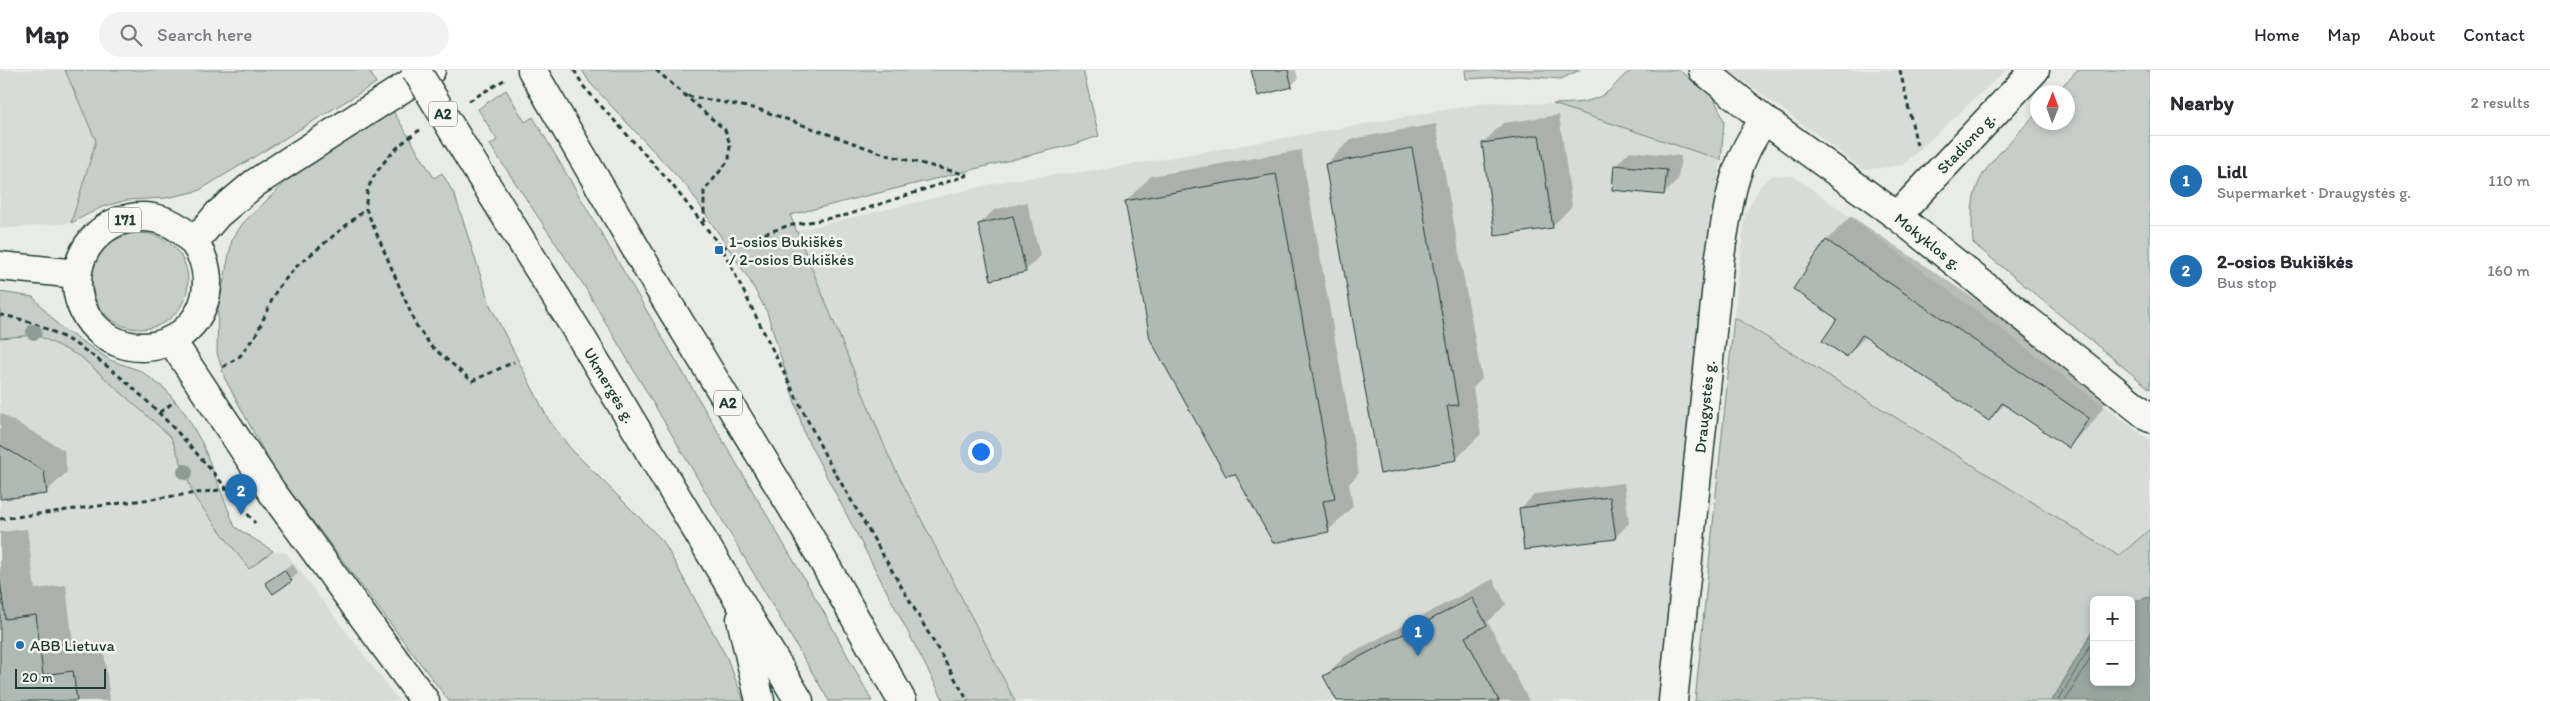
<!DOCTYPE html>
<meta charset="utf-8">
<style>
body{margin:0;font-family:Itim,sans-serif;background:#f2f2f3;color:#2b2b33}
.controls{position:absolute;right:15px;bottom:15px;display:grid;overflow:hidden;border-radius:8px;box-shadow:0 2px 8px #0003}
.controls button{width:45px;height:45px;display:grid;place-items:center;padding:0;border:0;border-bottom:1px solid #e1e1e2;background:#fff;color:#2b2b33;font:25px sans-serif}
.compass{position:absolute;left:2030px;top:15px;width:45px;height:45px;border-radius:50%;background:#fff;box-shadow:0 2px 8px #0003;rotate:1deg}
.scale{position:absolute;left:15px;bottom:12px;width:91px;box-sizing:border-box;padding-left:5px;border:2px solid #1f3d34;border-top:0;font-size:14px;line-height:18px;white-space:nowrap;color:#1f3d34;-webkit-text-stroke:4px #f6f6f2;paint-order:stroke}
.you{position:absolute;left:980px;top:381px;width:18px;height:18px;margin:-12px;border:4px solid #fff;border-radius:50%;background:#1a73e8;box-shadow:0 0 0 8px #1a73e833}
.badge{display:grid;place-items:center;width:32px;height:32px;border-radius:50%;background:#1f6fb2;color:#fff;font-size:16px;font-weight:700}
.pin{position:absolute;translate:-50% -41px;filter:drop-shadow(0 1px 2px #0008)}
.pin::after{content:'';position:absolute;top:26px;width:18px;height:15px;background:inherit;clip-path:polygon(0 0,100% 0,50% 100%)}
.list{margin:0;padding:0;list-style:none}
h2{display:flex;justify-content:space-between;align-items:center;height:65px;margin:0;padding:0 20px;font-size:21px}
h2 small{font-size:16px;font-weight:400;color:#7c7c81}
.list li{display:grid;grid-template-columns:32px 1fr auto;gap:15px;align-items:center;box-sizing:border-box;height:90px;padding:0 20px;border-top:1px solid #e1e1e2}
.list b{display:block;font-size:19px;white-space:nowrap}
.list p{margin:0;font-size:16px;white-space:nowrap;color:#7c7c81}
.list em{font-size:16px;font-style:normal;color:#7c7c81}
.icon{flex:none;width:28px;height:28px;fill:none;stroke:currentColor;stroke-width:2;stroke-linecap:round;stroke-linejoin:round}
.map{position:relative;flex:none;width:2150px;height:631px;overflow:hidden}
header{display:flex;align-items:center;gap:30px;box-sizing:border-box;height:70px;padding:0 25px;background:#fff;border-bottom:1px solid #e1e1e2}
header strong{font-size:24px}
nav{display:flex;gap:28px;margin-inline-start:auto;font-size:18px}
.search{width:350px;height:45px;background:#f2f2f3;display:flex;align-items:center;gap:12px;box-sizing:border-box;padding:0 18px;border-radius:28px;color:#7c7c81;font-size:19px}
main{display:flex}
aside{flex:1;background:#fff}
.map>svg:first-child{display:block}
.built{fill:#d8dcd8}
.green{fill:#c7cec9;stroke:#73867e}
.water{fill:#99a6a0;stroke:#687c75}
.shadow{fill:#0003}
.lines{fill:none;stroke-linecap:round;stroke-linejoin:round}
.shore{stroke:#50675f;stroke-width:1}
.building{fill:#b0bab5;stroke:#1f3d34}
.minor-casing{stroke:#1f3d34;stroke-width:31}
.tertiary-casing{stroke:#1f3d34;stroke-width:31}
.secondary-casing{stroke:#1f3d34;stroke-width:31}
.primary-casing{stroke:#1f3d34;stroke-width:31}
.trunk-casing{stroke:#1f3d34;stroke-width:31}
.path{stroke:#1f3d34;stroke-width:3;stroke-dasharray:5 4;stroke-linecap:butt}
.minor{stroke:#f6f6f2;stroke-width:28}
.tertiary{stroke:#f6f6f2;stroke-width:28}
.secondary{stroke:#f6f6f2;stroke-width:28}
.primary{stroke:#f6f6f2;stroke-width:28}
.trunk{stroke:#f6f6f2;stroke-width:28}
.trunk-bridge-casing{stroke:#1f3d34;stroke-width:31;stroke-linecap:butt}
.trunk-bridge{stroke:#f6f6f2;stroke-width:28}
.tree{fill:#8d9b95}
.poi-dot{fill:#1f6fb2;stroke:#f6f6f2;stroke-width:2}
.labels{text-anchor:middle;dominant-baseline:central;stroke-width:5;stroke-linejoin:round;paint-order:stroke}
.shield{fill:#f6f6f2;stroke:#60746d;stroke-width:1}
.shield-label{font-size:15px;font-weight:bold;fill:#1f3d34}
.street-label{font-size:16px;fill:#1f3d34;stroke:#f6f6f2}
.poi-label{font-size:16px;fill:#1f3d34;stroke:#f6f6f2;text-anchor:start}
</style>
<header>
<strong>Map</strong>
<div class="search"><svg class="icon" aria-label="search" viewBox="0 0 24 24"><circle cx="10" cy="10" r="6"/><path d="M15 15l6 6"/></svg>Search here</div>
<nav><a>Home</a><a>Map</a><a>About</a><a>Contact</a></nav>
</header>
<main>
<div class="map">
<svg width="2150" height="631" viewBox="0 0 2150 631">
<rect width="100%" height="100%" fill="#e9ebe7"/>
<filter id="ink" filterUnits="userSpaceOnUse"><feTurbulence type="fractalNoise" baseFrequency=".02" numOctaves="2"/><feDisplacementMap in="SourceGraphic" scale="10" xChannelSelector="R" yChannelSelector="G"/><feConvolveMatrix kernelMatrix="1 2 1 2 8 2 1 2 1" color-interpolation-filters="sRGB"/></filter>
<g filter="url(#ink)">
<path class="built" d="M0,0h65l31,71 -25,82 -71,6z
M1729,0h277l-103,95 -39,5z
M1491,32l62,2 168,56 -25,202 -37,339h-644l-126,-244 -93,-226 213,-51 96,-11z
M1773,105l20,1 15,10 342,254v89l-31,27 -385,-239 11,-103 16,-29z
M36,265l45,22 90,80 24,61 54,71 24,-18 13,2 113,148h-399v-363z"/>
<path class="green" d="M65,0h304l7,13 -178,108 -32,7 -39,2 -25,7 -31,16 25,-82z
M582,0h501l16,66 -24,8 -285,71 99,242 126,244h-71l-139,-266 -38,-123 -18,-33 -60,-90 -99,-106z
M1465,0h115l-19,9 -42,-3 -53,3z
M1633,0h46l35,28 10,23 -3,39 -168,-56c19,-1 37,0 53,-11 11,-7 15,-18 27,-23z
M2077,0h73v319l-177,-146c-1,-20 -3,-42 6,-61 9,-21 42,-51 58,-69l1,9h30v-30h-11z
M506,20l19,32 8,-5 293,499 46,85h-43l-246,-417 -93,-139 7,-5 -19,-31z
M393,41l41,67 8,-5 13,23 35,109 58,114 23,30 92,92 64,117 17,43h-295l-175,-231 -49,-91 -8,-26 1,-44 14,-69 11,-17 46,-44z
M92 211a48 48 0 1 1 96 0a48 48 0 1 1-96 0Z
M0,222l33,5 27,30 50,33 31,11 24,18 20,24 17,30 33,84 38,24 -24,18 -54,-71 -24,-61 -90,-80 -44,-22 -37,3z
M1734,247l385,239 31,-27v68l-19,5v-2h-37v29l-42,72h-357z"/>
<path class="water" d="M2150,527v104h-98l42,-72v53h37v-80z"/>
<path class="shadow" d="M1253,0h43l2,9 -7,7z
M1559,45l13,91 -20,21 -69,-84 20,-20z
M1436,54l46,255 -9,9 8,46 -24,24 -131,-294 25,-25z
M1301,80l58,323 -10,11 4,22 -25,25 -202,-330 25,-25z
M1630,81l51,5 -3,24 -14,14 -51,-5 3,-24z
M1027,132l13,54 -15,15 -46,-47 15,-14z
M1851,146l262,176 -20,30 -24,24 -64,-42 -16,16 -123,-84 -19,20 -8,-38 -45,-29 33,-49z
M0,343l64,37 3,22 -21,20 -46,6z
M1624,413l5,40 -14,15 -95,-29 15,-15z
M27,459l8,60 31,-4 7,60 30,-3 7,59h-110v-169z
M292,493l6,10 -7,7 -24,3z
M1493,509l13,25 -18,18 41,79h-191l-13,-25 20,-20z"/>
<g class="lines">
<path class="shore" d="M2058,631l36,-62
M2065,631l29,-49"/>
</g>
<path class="building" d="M1251,0h37l4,17 -34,9z
M1539,65l14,93 -58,8 -13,-93z
M1412,78l46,257 -11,1 10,54 -77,14 -55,-310z
M1614,95l53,5 -3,25 -52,-5z
M1276,104l59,325 -12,2 6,31 -56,11 -38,-69 -9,2 -76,-137 -25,-138z
M1013,146l13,56 -35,8 -13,-56z
M1826,170l263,178 -20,30 -67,-45 -13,18 -127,-86 -15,22 -25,-16 15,-22 -44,-30z
M0,375l44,26 3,23 -47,5z
M1610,427l6,42 -92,11 -5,-42z
M284,500l8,11 -19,13 -8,-11z
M0,510l5,39 31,-4 7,60 30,-4 4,30h-77z
M1472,528l15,27 -22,12 34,64h-162l-14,-25z"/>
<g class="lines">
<defs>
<g id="minor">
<path id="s1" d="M2035,0l-138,146 253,202"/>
</g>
<g id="tertiary">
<path d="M1703,0l62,50 132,96"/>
<path id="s2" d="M1673,631l47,-445c8,-49 13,-97 45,-136"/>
</g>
<path id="secondary" d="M194,172l24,-28 37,-31 176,-113"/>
<path id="primary" d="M77 212a65 65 0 1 1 130 0a65 65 0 1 1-130 0Z
M0,196l77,8"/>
<g id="trunk">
<path d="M532,0l125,215 147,242 98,174"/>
<path id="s3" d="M469,87l112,180 218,364"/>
<path d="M171,270l101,152 153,209"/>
<path d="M741,549l19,82"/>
</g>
</defs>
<use href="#minor" class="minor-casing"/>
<use href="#tertiary" class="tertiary-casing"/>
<use href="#secondary" class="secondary-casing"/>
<use href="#primary" class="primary-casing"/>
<use href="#trunk" class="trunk-casing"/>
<path class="path" d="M574,0l10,17 85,94 53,67 104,209 142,244
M656,0l69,60 5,14 -1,16 -25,31v31
M1900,0l18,80
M688,26l70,13 129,46 81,20
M469,31l35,-21
M420,60c-20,12 -44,37 -52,59 -2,6 -2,14 -2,20l50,116 15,21 41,35 42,-19
M722,178l65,-22 60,-11 121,-40
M0,245c100,14 194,134 255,208
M223,297l17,-11 17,-23 20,-44 21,-24 68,-56
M160,342l15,-11
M0,449l227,-30"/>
<use href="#minor" class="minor"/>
<use href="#tertiary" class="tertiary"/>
<use href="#secondary" class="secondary"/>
<use href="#primary" class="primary"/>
<use href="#trunk" class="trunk"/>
<defs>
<path id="trunk-bridge" d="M416,0l53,87"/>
</defs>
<use href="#trunk-bridge" class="trunk-bridge-casing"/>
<use href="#trunk-bridge" class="trunk-bridge"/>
</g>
<g class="tree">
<circle cx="34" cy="262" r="8"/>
<circle cx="185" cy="402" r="8"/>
</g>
</g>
<g class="poi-dot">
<rect x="714" y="175" width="10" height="10" rx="2.5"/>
<circle cx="20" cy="575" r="5"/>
</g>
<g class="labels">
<g class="shield">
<rect x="429" y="31.5" width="28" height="25" rx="4"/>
<rect x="109" y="137.5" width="32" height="25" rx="4"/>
<rect x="714" y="320.5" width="28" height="25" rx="4"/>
</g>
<g class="shield-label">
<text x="443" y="44">A2</text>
<text x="125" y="150">171</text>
<text x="728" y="333">A2</text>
</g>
<g class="street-label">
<text transform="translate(1966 73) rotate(-47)">Stadiono g.</text>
<text stroke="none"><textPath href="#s1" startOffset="241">Mokyklos g.</textPath></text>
<text stroke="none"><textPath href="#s3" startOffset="268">Ukmergės g.</textPath></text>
<text stroke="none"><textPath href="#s2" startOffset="296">Draugystės g.</textPath></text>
</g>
<g class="poi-label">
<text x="729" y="171">1-osios Bukiškės<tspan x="729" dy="18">/ 2-osios Bukiškės</tspan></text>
<text x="30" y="575">ABB Lietuva</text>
</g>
</g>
</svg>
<div class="controls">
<button>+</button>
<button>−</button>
</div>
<svg class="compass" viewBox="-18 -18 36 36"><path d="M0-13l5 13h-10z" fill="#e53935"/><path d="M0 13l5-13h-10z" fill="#7c7c81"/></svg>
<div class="scale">20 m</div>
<div class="you"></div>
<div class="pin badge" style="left:1418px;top:586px">1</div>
<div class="pin badge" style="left:241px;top:445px">2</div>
</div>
<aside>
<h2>Nearby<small>2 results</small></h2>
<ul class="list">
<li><span class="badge">1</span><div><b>Lidl</b><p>Supermarket · Draugystės g.</p></div><em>110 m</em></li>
<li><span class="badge">2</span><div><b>2-osios Bukiškės</b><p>Bus stop</p></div><em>160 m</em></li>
</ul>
</aside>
</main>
